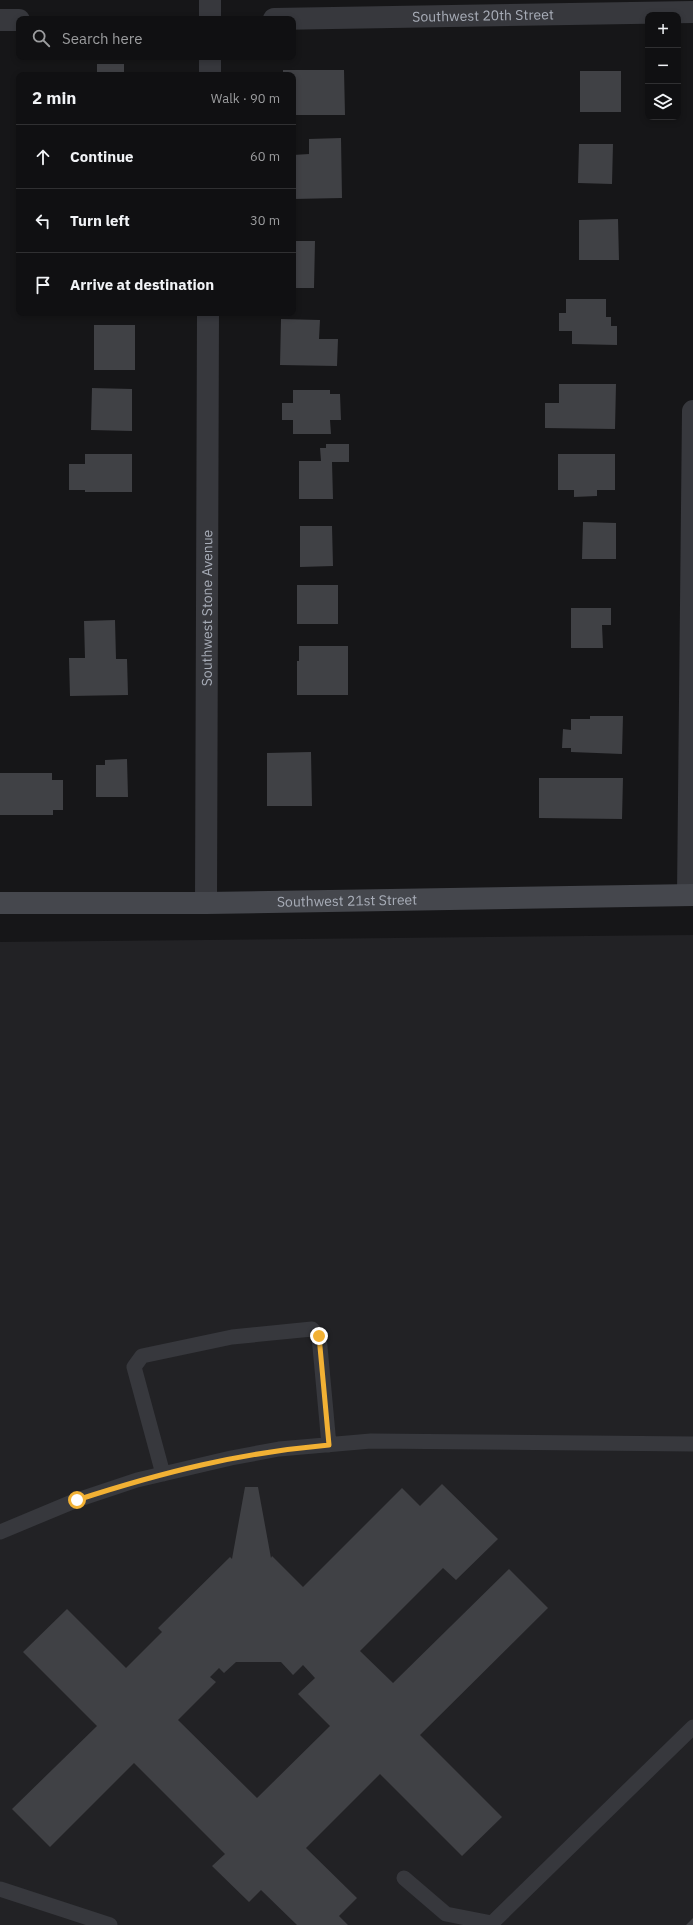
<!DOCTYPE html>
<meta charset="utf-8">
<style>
body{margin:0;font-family:"IBM Plex Sans",sans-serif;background:#1e1e20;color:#f1f3f6}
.controls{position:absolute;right:12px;top:12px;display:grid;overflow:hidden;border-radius:8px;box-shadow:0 2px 6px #0003}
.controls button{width:36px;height:36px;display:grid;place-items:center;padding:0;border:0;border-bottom:1px solid #303032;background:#101012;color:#f1f3f6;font:20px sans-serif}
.stop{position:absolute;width:12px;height:12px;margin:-9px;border:3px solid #f2b134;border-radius:50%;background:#fff}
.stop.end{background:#f2b134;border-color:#fff;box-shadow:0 1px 4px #0008}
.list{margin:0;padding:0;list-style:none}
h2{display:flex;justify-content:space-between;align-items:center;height:52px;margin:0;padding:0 16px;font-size:17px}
h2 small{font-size:13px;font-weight:400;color:#9c9d9f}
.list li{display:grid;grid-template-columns:26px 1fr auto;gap:12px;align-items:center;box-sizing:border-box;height:64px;padding:0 16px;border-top:1px solid #303032}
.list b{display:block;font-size:15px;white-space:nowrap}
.list em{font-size:13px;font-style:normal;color:#9c9d9f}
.icon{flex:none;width:22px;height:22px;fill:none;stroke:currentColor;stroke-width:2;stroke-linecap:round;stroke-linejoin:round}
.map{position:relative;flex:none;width:693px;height:1925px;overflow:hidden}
.search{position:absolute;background:#101012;box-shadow:0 2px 6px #0003;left:16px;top:16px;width:280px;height:44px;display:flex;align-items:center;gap:10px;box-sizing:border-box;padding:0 14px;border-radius:8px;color:#9c9d9f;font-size:15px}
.panel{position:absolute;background:#101012;box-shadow:0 2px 6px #0003;left:16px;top:72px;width:280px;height:244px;border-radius:8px}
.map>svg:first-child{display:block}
.built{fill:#222225}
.building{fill:#404145;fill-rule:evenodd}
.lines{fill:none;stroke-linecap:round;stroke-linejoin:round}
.lane{stroke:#37383d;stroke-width:15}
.street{stroke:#37383d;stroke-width:22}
.secondary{stroke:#45474d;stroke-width:22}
.route{stroke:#f2b134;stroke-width:5}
.labels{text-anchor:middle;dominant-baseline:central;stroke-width:3.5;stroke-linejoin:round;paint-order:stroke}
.street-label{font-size:14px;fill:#a8adb8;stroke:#111113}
</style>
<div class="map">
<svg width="693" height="1925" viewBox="0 0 693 1925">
<rect width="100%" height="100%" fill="#161618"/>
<path class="built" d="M693,935v990h-693v-983z"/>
<path class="building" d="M97,64h27v11h-27z
M283,70h61l1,45h-52v-40h-10z
M580,71h41v41h-41z
M341,138l1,60 -49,1v-44l16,-1v-15z
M579,144h34l-1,40 -34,-1z
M618,219l1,41h-40v-40z
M293,241h22l-1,47h-21z
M566,299h40v18h5v9h6v19l-45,-1v-13h-13v-18h7z
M281,319l39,1 -1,19h19l-1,27 -57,-1z
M94,325h41v45h-41z
M559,384h57l-1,45 -70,-1v-25h14z
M92,388l40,1v42l-41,-1z
M293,390h37v4h10l1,26h-11l1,14h-38v-14h-11v-17h11z
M326,444h23v18h-17l1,37h-34v-38h22l-1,-13h6z
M85,454h47v38h-47v-2h-16v-26h16z
M558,454h57v36h-18v6l-23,1v-7h-16z
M583,522l33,1v36h-34z
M300,526h32l1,40 -33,1z
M297,585h41v39h-41z
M571,608h40v17h-9l1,23h-32z
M115,620l1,39h11l1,36 -58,1 -1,-38h16l-1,-37z
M299,646h49v49h-51v-34h2z
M590,716h33l-1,38 -51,-2v-4h-9l1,-19 8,1v-11h19z
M311,752l1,54h-45v-53z
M127,759l1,38h-32v-32h9v-5z
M0,773h52v7h11v30h-10v5h-53z
M539,778h84l-1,41 -83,-1z
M442,1484l56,55 -42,41 -13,-12 -83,83 33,32 116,-114 39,39 -128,127 82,82 -40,39 -82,-82 -74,74 51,50 -18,18 9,9h-51l-36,-35 -12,12 -37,-36 13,-12 -91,-91 -84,84 -38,-38 85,-83 -74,-74 44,-43 59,59 36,-36 -4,-4 72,-71 2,2 13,-72h13l13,71 1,-2 31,31 99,-99 18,18zM236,1662h45l12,13 10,-10 12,13 -17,16 32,32 -73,72 -79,-78 38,-38 -6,-5 9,-9 5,5z
M693,1918v7h-7z"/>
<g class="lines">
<path class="lane" d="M163,1474l-29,-107 8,-11 90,-19 80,-8 7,7 10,109
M0,1532l77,-32 60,-20 94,-22 48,-9 92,-8 322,3
M404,1878l42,36 46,9 201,-196
M0,1889l110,36"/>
<g class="street">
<path d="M210,19v-19"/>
<path id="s1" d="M274,19l419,-7"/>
<path d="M0,20h19"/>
<path d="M210,75v-18"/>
<path d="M688,895l5,-484"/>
<path id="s2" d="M206,903l2,-590"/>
</g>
<path class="secondary" id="s3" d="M0,903h206l487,-8"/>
</g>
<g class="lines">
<path class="route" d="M77,1500c86,-28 162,-47 252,-55l-10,-109"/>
</g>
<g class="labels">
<g class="street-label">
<text stroke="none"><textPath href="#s1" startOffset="209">Southwest 20th Street</textPath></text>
<text stroke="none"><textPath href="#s2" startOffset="295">Southwest Stone Avenue</textPath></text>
<text stroke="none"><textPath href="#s3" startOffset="347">Southwest 21st Street</textPath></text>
</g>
</g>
</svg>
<div class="controls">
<button>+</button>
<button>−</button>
<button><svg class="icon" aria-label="layers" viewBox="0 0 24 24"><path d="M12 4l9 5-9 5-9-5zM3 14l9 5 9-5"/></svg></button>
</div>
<div class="stop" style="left:77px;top:1500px"></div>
<div class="stop end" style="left:319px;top:1336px"></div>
<div class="search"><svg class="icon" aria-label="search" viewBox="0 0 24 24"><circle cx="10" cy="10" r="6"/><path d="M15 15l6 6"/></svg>Search here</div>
<section class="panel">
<h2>2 min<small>Walk · 90 m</small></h2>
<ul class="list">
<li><svg class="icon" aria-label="ahead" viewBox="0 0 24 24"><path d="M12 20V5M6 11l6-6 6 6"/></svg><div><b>Continue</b></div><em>60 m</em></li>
<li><svg class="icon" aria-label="left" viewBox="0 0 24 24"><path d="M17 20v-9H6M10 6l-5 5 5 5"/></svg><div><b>Turn left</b></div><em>30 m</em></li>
<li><svg class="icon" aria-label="arrive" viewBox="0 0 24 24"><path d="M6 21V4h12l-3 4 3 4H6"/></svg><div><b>Arrive at destination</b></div></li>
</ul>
</section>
</div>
